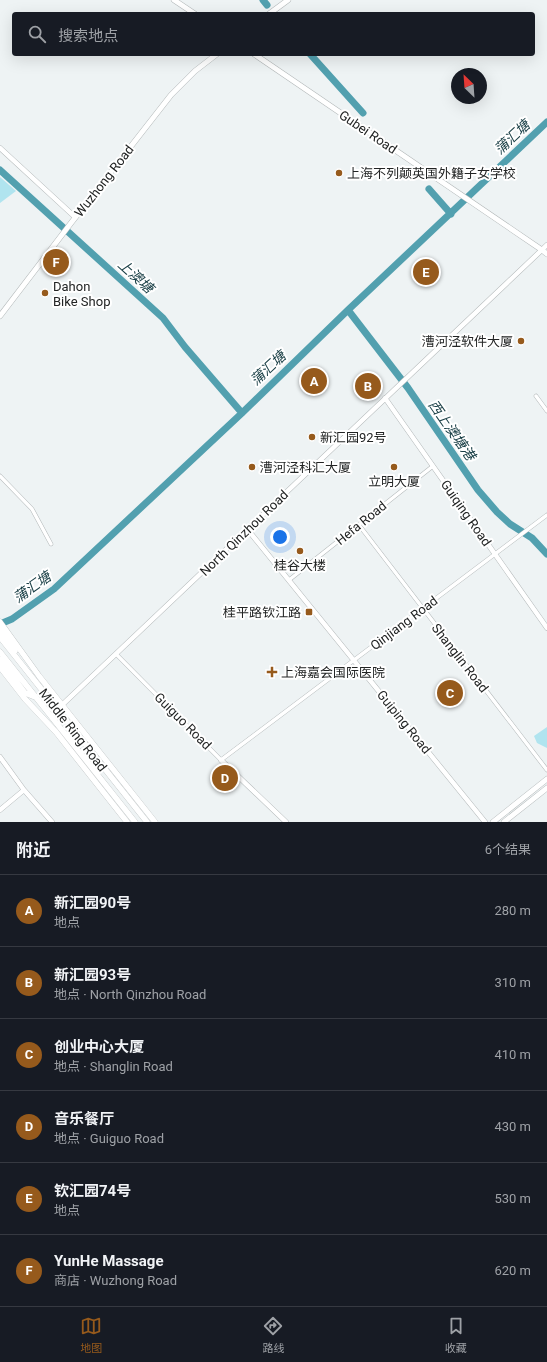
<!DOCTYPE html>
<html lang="zh">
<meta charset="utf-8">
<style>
body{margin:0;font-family:Roboto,"Noto Sans SC",sans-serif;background:#242831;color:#f1f3f6}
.compass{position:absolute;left:451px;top:68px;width:36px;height:36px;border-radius:50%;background:#171b24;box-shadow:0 4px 16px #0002;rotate:335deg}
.you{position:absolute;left:280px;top:537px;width:14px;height:14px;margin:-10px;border:3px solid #fff;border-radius:50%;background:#1a73e8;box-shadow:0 0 0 6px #1a73e833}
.badge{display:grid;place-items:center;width:26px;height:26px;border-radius:50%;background:#965a1c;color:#fff;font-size:13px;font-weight:700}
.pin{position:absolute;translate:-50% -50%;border:2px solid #fff;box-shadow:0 1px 4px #0006}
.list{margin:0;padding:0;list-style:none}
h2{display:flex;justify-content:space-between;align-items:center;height:52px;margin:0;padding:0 16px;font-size:17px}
h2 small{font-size:13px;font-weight:400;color:#9ea1a6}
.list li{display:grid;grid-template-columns:26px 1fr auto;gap:12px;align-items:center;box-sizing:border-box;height:72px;padding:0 16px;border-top:1px solid #363941}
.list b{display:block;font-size:15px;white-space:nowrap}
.list p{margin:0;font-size:13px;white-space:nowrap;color:#9ea1a6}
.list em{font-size:13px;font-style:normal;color:#9ea1a6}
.icon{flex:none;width:22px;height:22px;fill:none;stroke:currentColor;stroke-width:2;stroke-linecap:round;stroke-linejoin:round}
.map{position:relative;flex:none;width:547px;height:822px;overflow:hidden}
.search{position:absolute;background:#171b24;box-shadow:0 4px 16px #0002;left:12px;right:12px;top:12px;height:44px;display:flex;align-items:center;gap:10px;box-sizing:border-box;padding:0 14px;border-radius:4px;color:#9ea1a6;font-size:15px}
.sheet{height:484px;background:#171b24}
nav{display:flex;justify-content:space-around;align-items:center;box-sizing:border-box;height:56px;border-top:1px solid #363941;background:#171b24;font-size:11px;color:#9ea1a6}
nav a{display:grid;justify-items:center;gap:2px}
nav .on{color:#965a1c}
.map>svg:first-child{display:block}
.green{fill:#b0e4ef}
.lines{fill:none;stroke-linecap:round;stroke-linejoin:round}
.river{stroke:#52a0af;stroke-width:7}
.minor-casing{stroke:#b3b8b9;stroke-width:4.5}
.tertiary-casing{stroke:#b3b8b9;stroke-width:5.5}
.secondary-casing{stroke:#b3b8b9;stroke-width:6}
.primary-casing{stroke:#b3b8b9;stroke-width:6}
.trunk-casing{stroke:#b3b8b9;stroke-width:6}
.minor{stroke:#fff;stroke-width:3.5}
.tertiary{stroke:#fff;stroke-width:4.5}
.secondary{stroke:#fff;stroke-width:5}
.primary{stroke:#fff;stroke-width:5.5}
.trunk{stroke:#fff;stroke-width:5.5}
.poi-dot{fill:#965a1c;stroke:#fff;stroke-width:1.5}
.labels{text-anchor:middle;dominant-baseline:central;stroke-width:4;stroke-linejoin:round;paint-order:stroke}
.street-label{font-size:13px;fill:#222424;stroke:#fff}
.poi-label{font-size:13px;fill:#222424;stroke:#fff;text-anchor:start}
.water-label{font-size:14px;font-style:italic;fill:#1b4047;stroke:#fff}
</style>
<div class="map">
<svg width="547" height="822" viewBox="0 0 547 822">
<rect width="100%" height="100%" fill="#eef3f4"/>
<path class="green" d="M0,177l16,14 -16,12z
M547,727v21l-10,-5 -3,-7z"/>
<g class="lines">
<path class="river" d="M263,0l4,5
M310,54l53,59
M0,170l163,148 22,29 57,66
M429,189l22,25
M348,310l60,78 70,102 19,22 13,12 22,14 15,16
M0,624l12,-5 42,-30 188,-176 106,-103 199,-188"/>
<defs>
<path id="minor" d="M536,396l11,15
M0,476l32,33 19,35
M359,525l188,245
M289,580l144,-114
M116,654l105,106 326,-245"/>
<path id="tertiary" d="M0,148l75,69
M385,398l162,230
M248,530l237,292
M62,705l485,-460
M0,757l24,33 28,32
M221,760l65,62
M0,810l24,-20"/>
<path id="secondary" d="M174,0l21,14
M269,14l19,-14
M254,54l288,196 5,4
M0,316l71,-93 100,-128 24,-24 22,-17
M493,822l54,-43
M504,822l43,-34"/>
<path id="primary" d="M0,622l39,54 116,146
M0,667l25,32 31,33 71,90"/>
<path id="trunk" d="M0,629l15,22
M0,637l147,185
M0,652l135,170
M0,660l25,33 10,4"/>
</defs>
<use href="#minor" class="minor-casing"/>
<use href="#tertiary" class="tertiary-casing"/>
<use href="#secondary" class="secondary-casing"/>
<use href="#primary" class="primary-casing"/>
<use href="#trunk" class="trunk-casing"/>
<use href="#minor" class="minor"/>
<use href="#tertiary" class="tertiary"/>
<use href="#secondary" class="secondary"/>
<use href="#primary" class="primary"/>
<use href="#trunk" class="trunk"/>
</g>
<g class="poi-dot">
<circle cx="339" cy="173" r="4"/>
<circle cx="45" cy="293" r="4"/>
<circle cx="521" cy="341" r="4"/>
<circle cx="312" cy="437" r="4"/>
<circle cx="252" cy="467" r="4"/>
<circle cx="394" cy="467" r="4"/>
<circle cx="300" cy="551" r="4"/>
<rect x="305" y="608" width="8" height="8" rx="2"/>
<path d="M270 666h4v4h4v4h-4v4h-4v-4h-4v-4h4z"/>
</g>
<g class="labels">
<g class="street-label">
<text transform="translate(368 132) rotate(34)">Gubei Road</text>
<text transform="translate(104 181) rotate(-52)">Wuzhong Road</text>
<text transform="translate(466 513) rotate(55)">Guiqing Road</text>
<text transform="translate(361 523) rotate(-39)">Hefa Road</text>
<text transform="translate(244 533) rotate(-44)">North Qinzhou Road</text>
<text transform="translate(404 623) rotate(-37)">Qinjiang Road</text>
<text transform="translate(460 658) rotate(52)">Shanglin Road</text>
<text transform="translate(183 721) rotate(45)">Guiguo Road</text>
<text transform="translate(404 722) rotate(51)">Guiping Road</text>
<text transform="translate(73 730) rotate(52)">Middle Ring Road</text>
</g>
<g class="poi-label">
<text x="347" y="173">上海不列颠英国外籍子女学校</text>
<text x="53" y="286">Dahon<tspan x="53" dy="15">Bike Shop</tspan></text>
<text x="513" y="341" text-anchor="end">漕河泾软件大厦</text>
<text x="320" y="437">新汇园92号</text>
<text x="260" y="467">漕河泾科汇大厦</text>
<text x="394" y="481" text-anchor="middle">立明大厦</text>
<text x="300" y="565" text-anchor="middle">桂谷大楼</text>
<text x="301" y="612" text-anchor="end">桂平路钦江路</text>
<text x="281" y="672">上海嘉会国际医院</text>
</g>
<g class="water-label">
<text transform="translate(512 137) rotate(-43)">蒲汇塘</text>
<text transform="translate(136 276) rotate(42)">上澳塘</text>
<text transform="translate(268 368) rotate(-43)">蒲汇塘</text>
<text transform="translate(452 430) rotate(55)">西上澳塘港</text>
<text transform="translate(32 587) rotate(-35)">蒲汇塘</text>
</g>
</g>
</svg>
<svg class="compass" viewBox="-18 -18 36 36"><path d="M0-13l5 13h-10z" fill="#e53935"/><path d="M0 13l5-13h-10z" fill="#9ea1a6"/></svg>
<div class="you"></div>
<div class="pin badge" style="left:314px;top:381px">A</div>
<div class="pin badge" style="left:368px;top:386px">B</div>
<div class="pin badge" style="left:450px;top:693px">C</div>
<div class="pin badge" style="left:225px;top:778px">D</div>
<div class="pin badge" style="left:426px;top:272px">E</div>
<div class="pin badge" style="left:56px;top:262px">F</div>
<div class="search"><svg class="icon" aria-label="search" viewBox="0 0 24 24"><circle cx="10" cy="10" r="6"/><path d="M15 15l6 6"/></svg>搜索地点</div>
</div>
<section class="sheet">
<h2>附近<small>6个结果</small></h2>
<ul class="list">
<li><span class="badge">A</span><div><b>新汇园90号</b><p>地点</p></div><em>280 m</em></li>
<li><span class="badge">B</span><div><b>新汇园93号</b><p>地点 · North Qinzhou Road</p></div><em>310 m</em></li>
<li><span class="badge">C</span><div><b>创业中心大厦</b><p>地点 · Shanglin Road</p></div><em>410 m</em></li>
<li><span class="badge">D</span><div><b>音乐餐厅</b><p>地点 · Guiguo Road</p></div><em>430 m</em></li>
<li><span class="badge">E</span><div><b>钦汇园74号</b><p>地点</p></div><em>530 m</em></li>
<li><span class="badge">F</span><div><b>YunHe Massage</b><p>商店 · Wuzhong Road</p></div><em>620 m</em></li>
</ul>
</section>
<nav>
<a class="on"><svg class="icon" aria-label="map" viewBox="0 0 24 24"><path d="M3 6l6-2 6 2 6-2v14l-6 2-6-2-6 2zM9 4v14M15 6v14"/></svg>地图</a>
<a><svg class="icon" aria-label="directions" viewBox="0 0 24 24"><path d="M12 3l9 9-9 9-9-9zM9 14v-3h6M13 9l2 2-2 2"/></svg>路线</a>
<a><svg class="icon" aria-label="saved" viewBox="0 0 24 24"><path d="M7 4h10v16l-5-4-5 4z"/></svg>收藏</a>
</nav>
